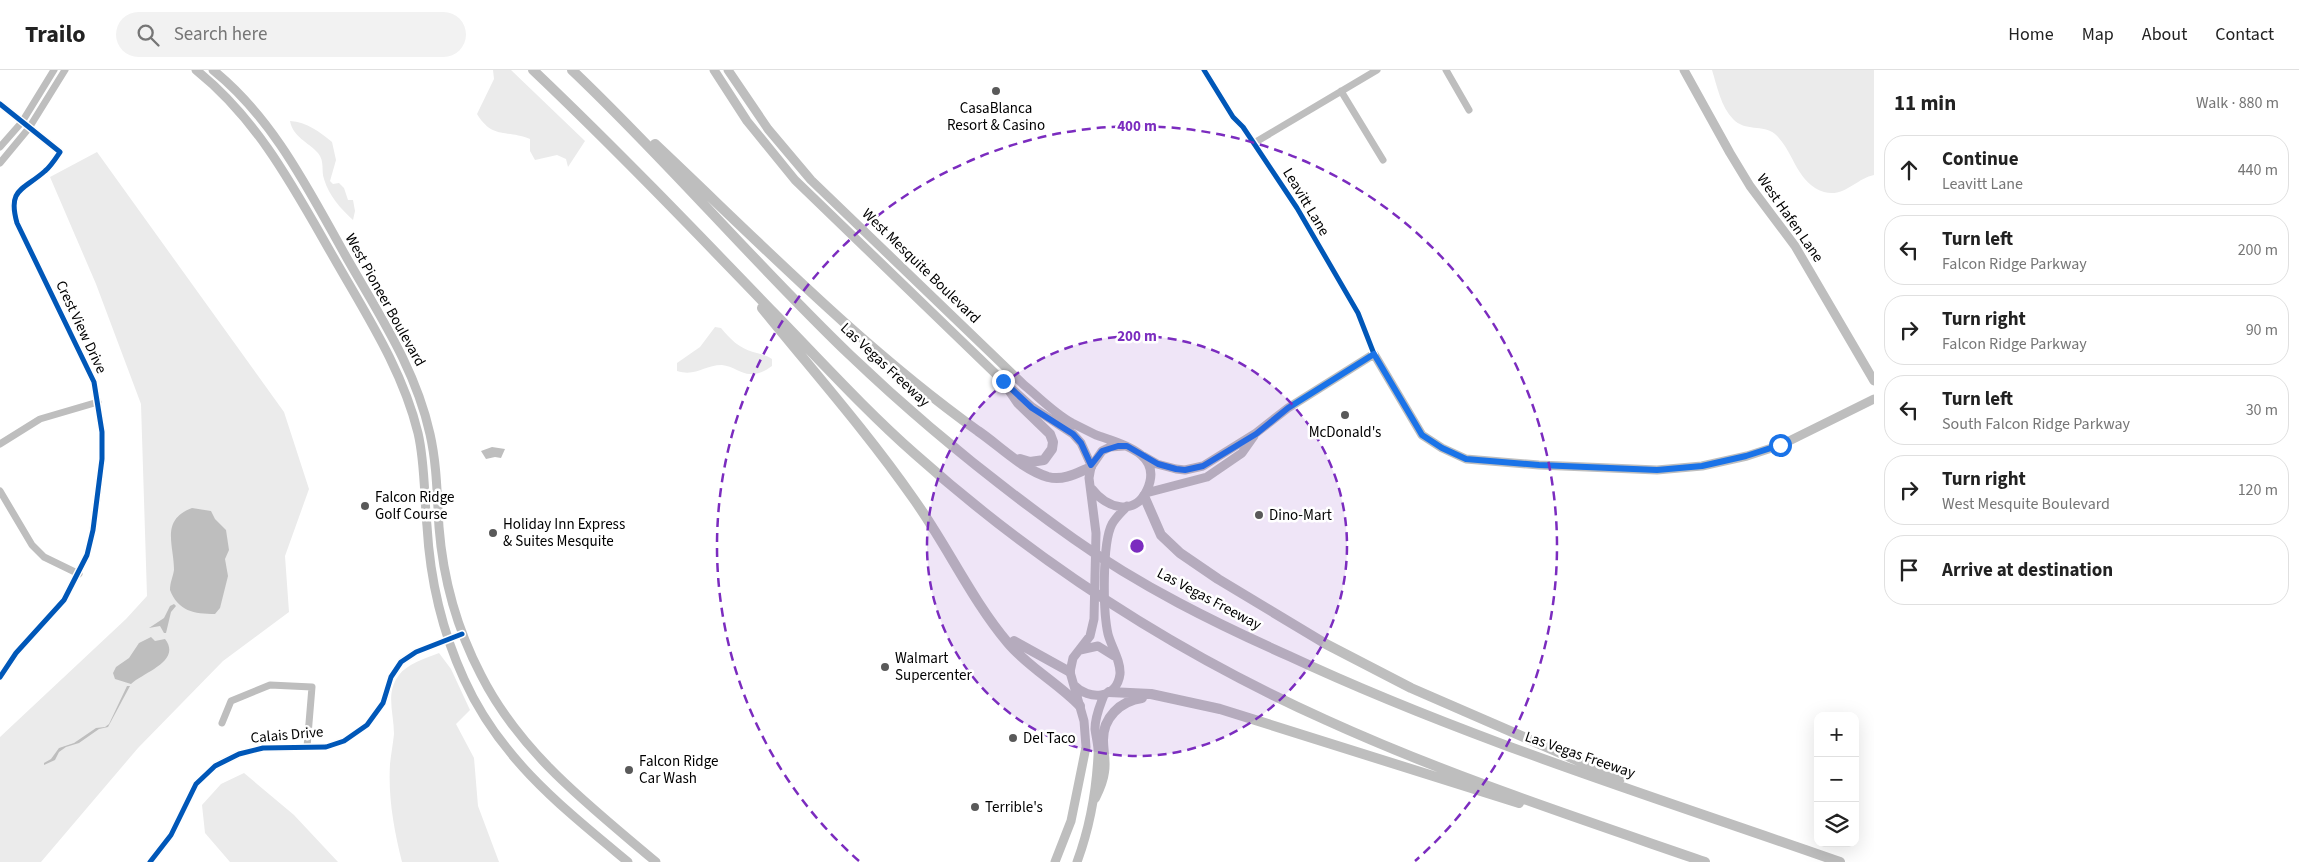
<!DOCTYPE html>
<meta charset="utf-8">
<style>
body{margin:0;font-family:"Source Sans 3",sans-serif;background:#f2f2f2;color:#222}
.controls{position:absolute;right:15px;bottom:15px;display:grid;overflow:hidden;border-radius:10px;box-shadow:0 5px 20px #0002}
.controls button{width:45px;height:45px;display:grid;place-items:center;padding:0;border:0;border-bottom:1px solid #e0e0e0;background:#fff;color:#222;font:25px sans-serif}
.stop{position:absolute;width:15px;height:15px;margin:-11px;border:4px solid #1a73e8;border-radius:50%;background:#fff}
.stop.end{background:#1a73e8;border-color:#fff;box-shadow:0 1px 5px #0008}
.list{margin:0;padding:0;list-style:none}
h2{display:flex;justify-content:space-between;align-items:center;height:65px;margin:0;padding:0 20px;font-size:21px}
h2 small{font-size:16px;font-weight:400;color:#767676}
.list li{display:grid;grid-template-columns:32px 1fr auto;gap:15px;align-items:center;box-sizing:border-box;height:70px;margin:0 10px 10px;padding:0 10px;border:1px solid #e0e0e0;border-radius:20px}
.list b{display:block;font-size:19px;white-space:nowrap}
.list p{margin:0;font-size:16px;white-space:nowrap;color:#767676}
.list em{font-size:16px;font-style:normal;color:#767676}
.icon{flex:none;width:28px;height:28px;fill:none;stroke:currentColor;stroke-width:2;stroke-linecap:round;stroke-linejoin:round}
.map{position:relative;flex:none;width:1874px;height:792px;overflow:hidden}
header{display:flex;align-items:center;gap:30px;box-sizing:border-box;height:70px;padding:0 25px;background:#fff;border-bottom:1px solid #e0e0e0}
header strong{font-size:24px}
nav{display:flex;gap:28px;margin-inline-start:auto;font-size:18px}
.search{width:350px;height:45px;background:#f2f2f2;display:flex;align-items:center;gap:12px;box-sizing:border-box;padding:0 18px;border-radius:28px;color:#767676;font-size:19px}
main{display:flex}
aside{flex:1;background:#fff}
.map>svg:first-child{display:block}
.green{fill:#ebebeb}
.water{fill:#bebebe}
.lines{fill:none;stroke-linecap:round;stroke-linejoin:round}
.minor{stroke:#bebebe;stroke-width:7}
.major{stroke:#bebebe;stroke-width:9}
.highway{stroke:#bebebe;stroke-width:10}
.cycleway-casing{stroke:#fff;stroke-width:8}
.cycleway{stroke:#0057b8;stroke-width:5}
.route{stroke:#1a73e8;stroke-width:6}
.ring{fill:none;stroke:#7b2cbf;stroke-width:2.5;stroke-dasharray:9 6}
.poi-dot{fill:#595959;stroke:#fff;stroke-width:2}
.labels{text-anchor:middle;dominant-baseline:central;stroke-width:5;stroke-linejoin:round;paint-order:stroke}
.poi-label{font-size:15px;fill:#000;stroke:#fff;text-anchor:start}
.street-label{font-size:15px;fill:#000;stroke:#fff}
.centre{fill:#7b2cbf;stroke:#fff;stroke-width:2.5}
.ring-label{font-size:15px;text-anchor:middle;font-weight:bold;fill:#7b2cbf;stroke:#fff;stroke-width:5;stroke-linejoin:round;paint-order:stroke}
</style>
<header>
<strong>Trailo</strong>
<div class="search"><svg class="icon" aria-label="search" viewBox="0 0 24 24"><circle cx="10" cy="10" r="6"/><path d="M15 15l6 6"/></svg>Search here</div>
<nav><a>Home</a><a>Map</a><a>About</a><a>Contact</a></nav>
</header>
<main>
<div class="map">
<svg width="1874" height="792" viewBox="0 0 1874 792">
<rect width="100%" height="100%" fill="#fff"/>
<path class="green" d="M493,0h18l74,71 -17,26 -2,-8 -9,-4 -22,5 -5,-9v-12c-24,-10 -37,1 -53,-25l17,-35z
M1712,0h162v105c-17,3 -30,23 -50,17 -28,-9 -30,-41 -49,-58 -12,-10 -30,-2 -42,-15 -12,-12 -16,-33 -21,-49z
M290,51c17,1 30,11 42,21l4,18 -6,21 3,3 6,-1 5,5 4,12h5l2,11 -2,9c-12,-11 -24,-24 -29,-41 -3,-9 1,-17 -6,-26 -10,-11 -25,-16 -28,-32z
M97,82l187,260 25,77 -24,67 4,56 -66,49 -85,87 -97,114h-41v-125l126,-118 21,-23 -6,-192 -45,-120 -46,-107z
M715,257l6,1c9,11 18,20 32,24 7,2 13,3 19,7v7c-7,5 -12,8 -21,8 -8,1 -18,-8 -29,-9 -18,0 -26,12 -45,6v-8l23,-16z
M439,583l12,16 19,41 -14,14 18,34 4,48 21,56h-97c-8,-32 -14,-64 -12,-98 1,-10 3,-20 4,-30 0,-21 -9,-41 5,-59 8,-11 27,-17 40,-22z
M244,703l50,42 44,47h-108l-25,-29 -3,-28 19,-21z"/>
<path class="water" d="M492,377l13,2 -4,9 -6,-1 -9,2 -5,-8z
M192,438l19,3 4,8 11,11 3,20 -4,9 3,17 -8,32 -5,6c-21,0 -37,-3 -45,-24 0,-8 3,-13 4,-20 0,-25 -14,-50 18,-62z
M174,534l2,2 -5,6 -5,21h-2l-4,-7 -11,2 15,-10 6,-12z
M151,567l4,4 10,-2c17,22 -21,33 -34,45l-16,-5 -2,-6 3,-6 13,-9 10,-15z
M127,616h3l-22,41 -9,2 -20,14 -13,4 -7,5 -4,8 -11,5v-2l7,-4 8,-11 15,-5 22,-15 9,-1 4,-3z"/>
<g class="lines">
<path class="minor" d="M1204,0l29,47 10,10 54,81 61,105 16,41
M1446,0l23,40
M1341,21l42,69
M0,34l60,48c-4,6 -9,14 -15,19 -21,19 -38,17 -28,52l77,159 8,50v27l-9,71 -6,25 -23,45 -48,53 -16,24
M1254,73l123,-73
M0,77l22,-25 32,-52
M0,93l29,-35 36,-58
M0,374l40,-25 58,-17
M0,421l32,54 12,12 35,17
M222,653l9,-22 39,-16 42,2 -5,60
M150,792l21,-27 25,-51 19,-18 24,-12 24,-6 63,-1 18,-6 23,-16 16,-22 8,-26 10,-15 15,-10 46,-18"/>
<path class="major" d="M196,0c65,52 101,124 142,195 31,54 65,107 80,168 7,30 6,62 9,93 3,53 15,105 37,153 36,80 99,129 164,183
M213,0c62,50 97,123 135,190 32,56 68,110 82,174 7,31 7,61 9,93 4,51 18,102 42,148 40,79 109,131 175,187
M714,0l33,51 48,59 208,201 29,26 41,27 8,9 10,22
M728,0l40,59 43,51 213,205c16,13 30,28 48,38 8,4 16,8 24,12 25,9 68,18 51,55 -12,27 -41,18 -55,-1
M1684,0l46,83 20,33 45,60 79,135
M1143,386l14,8 19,5 9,1 18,-4 53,-33 32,-25 86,-54 48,81 20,13 24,11 73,6 118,5 45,-4 45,-10 34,-11 93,-46
M1146,423l61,-16 35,-24 12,-17
M1080,580l18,-4 16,10
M1074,615c15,16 43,14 46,-11 1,-13 -9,-28 -12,-40 -5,-22 -6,-91 4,-110 4,-7 10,-12 15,-18
M1055,792l16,-41 15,-74 -2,-26 -14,-49 3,-14 17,-22 4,-17 2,-86 -7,-55 2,-11 11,-16 8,-4 14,-1
M1077,792c13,-35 19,-69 21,-106 1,-9 -2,-18 -3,-27 0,-13 5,-23 9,-34"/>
<path class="highway" d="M533,0c82,78 160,159 239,241 47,48 93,99 143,143 122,109 262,199 411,266 123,56 252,98 379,142
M572,0c96,91 182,193 278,285 70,67 145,128 224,184 66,47 141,84 215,117 178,83 366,141 551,206
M655,74c105,99 206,203 323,287 22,15 44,38 70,46 16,4 29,-4 43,-10
M762,238c51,63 105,124 151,190 34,47 58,101 95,145 20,24 50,40 72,63
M1003,311l15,22 32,31 3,8 -1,7 -8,11 -14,2 -10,-3
M1144,426l17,39 19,18 38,26 108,65 85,44 209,91
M1014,571l56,31
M1109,622l42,2 69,15 299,94
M1095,728c4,-8 8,-17 9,-26 2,-10 -1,-21 -1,-32 0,-22 17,-39 39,-42"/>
<defs>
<path id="cycleway" d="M1204,0l29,47 10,10 54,81 61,105 16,41
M0,34l60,48c-4,6 -9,14 -15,19 -21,19 -38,17 -28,52l77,159 8,50v27l-9,71 -6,25 -23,45 -48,53 -16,24
M150,792l21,-27 25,-51 19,-18 24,-12 24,-6 63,-1 18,-6 23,-16 16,-22 8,-26 10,-15 15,-10 46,-18"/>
</defs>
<use href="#cycleway" class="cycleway-casing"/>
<use href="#cycleway" class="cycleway"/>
</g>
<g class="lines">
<path class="route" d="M1003,311l29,27 41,26 8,9 10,22 11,-14 16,-5h9l31,18 18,5 9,1 18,-4 53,-32 32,-26 86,-54 48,81 20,13 24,11 73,6 118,5 45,-4 44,-10 34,-11"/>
</g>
<circle cx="1137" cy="476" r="210" fill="#7b2cbf" fill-opacity=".12"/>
<g class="ring">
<circle cx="1137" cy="476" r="210"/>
<path d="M859 791A420 420 0 1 1 1415 791"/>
</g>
<g class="poi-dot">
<circle cx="996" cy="21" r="5"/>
<circle cx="1345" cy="345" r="5"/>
<circle cx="365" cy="436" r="5"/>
<circle cx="1259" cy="445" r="5"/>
<circle cx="493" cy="463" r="5"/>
<circle cx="885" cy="597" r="5"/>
<circle cx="1013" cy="668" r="5"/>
<circle cx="629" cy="700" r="5"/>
<circle cx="975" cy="737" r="5"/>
</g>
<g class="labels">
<g class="poi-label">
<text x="996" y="38" text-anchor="middle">CasaBlanca<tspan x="996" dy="17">Resort &amp; Casino</tspan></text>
<text x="1345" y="362" text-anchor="middle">McDonald's</text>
<text x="375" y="427">Falcon Ridge<tspan x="375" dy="17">Golf Course</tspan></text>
<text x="1269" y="445">Dino-Mart</text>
<text x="503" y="454">Holiday Inn Express<tspan x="503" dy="17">&amp; Suites Mesquite</tspan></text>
<text x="895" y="588">Walmart<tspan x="895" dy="17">Supercenter</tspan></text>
<text x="1023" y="668">Del Taco</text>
<text x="639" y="691">Falcon Ridge<tspan x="639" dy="17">Car Wash</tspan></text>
<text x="985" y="737">Terrible's</text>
</g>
<g class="street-label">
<text transform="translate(1306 132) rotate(59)">Leavitt Lane</text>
<text transform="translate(1790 148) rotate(55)">West Hafen Lane</text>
<text transform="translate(921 196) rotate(44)">West Mesquite Boulevard</text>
<text transform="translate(385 230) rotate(61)">West Pioneer Boulevard</text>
<text transform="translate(81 257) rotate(65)">Crest View Drive</text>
<text transform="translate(885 295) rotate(43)">Las Vegas Freeway</text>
<text transform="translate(1209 529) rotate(28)">Las Vegas Freeway</text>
<text transform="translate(287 665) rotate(-5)">Calais Drive</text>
<text transform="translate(1580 685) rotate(19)">Las Vegas Freeway</text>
</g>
</g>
<circle cx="1137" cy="476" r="8" class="centre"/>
<g class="ring-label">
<text x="1137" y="61">400 m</text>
<text x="1137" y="271">200 m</text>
</g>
</svg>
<div class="controls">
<button>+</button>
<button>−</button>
<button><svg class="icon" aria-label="layers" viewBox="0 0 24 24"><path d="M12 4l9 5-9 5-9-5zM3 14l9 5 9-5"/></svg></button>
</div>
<div class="stop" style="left:1780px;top:375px"></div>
<div class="stop end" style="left:1003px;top:311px"></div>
</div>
<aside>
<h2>11 min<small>Walk · 880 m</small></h2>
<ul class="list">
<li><svg class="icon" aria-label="ahead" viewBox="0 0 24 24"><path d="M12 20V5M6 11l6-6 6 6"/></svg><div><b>Continue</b><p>Leavitt Lane</p></div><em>440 m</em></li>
<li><svg class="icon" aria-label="left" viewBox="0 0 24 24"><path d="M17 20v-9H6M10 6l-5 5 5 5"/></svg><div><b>Turn left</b><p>Falcon Ridge Parkway</p></div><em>200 m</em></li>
<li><svg class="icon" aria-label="right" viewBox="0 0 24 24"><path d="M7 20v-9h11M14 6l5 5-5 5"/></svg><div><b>Turn right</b><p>Falcon Ridge Parkway</p></div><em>90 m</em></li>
<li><svg class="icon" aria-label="left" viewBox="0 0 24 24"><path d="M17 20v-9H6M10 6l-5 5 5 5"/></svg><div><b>Turn left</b><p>South Falcon Ridge Parkway</p></div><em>30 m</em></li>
<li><svg class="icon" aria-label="right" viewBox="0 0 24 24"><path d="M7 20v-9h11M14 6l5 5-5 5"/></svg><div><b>Turn right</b><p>West Mesquite Boulevard</p></div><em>120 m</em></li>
<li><svg class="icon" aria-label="arrive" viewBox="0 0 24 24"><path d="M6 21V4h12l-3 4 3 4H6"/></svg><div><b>Arrive at destination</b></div></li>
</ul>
</aside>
</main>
